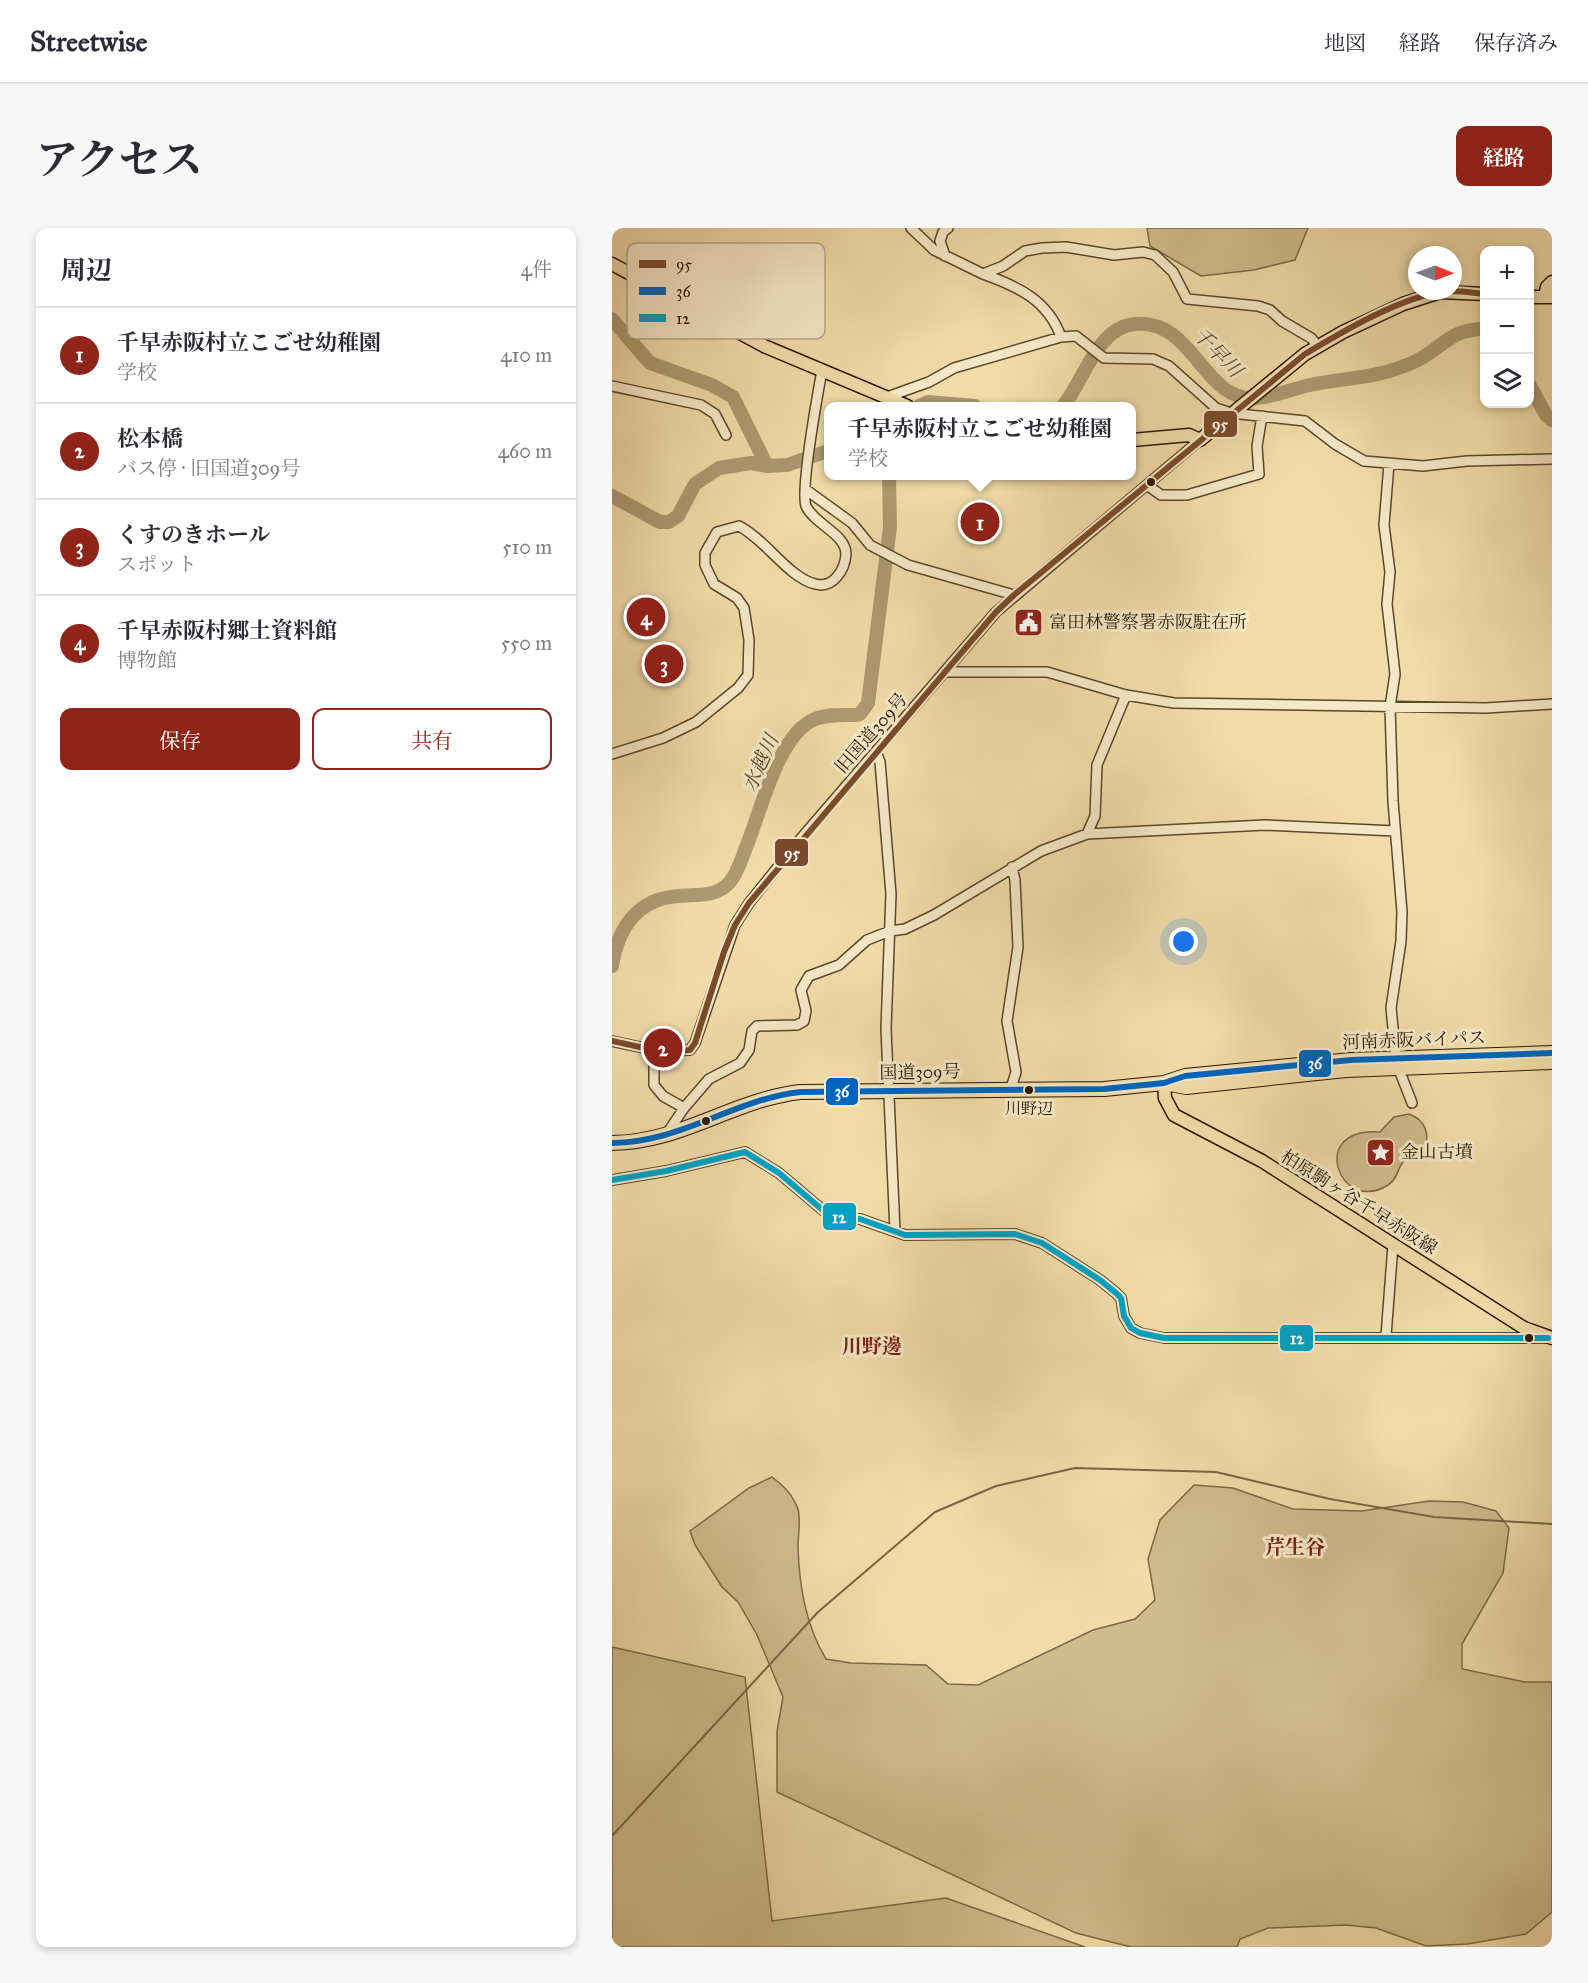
<!DOCTYPE html>
<html lang="ja">
<meta charset="utf-8">
<style>
body{margin:0;font-family:"IM FELL Great Primer","Noto Serif JP",serif;background:#f7f7f7;color:#2b2b33}
.controls{position:absolute;right:18px;top:18px;display:grid;overflow:hidden;border-radius:12px;box-shadow:0 3px 9px #0003}
.controls button{width:54px;height:54px;display:grid;place-items:center;padding:0;border:0;border-bottom:2px solid #e1e1e2;background:#fff;color:#2b2b33;font:30px sans-serif}
.compass{position:absolute;left:796px;top:18px;width:54px;height:54px;border-radius:50%;background:#fff;box-shadow:0 3px 9px #0003;rotate:91deg}
.you{position:absolute;left:572px;top:714px;width:21px;height:21px;margin:-15px;border:4px solid #fff;border-radius:50%;background:#1a73e8;box-shadow:0 0 0 9px #1a73e833}
.badge{display:grid;place-items:center;width:39px;height:39px;border-radius:50%;background:#8f2418;color:#fff;font-size:20px;font-weight:700}
.pin{position:absolute;translate:-50% -50%;border:3px solid #fff;box-shadow:0 2px 6px #0006}
.popup{position:absolute;left:212px;top:174px;width:312px;height:78px;box-sizing:border-box;display:grid;place-content:center;border-radius:12px;background:#fff;filter:drop-shadow(0 2px 4px #0005);font-size:20px;white-space:nowrap;color:#7c7c81}
.popup b{font-size:22px;color:#2b2b33}
.popup::after{content:'';position:absolute;left:50%;top:100%;margin-left:-12px;border:12px solid transparent;border-top-color:#fff}
.list{margin:0;padding:0;list-style:none}
h2{display:flex;justify-content:space-between;align-items:center;height:78px;margin:0;padding:0 24px;font-size:26px}
h2 small{font-size:20px;font-weight:400;color:#7c7c81}
.list li{display:grid;grid-template-columns:39px 1fr auto;gap:18px;align-items:center;box-sizing:border-box;height:96px;padding:0 24px;border-top:2px solid #e1e1e2}
.list b{display:block;font-size:22px;white-space:nowrap}
.list p{margin:0;font-size:20px;white-space:nowrap;color:#7c7c81}
.list em{font-size:20px;font-style:normal;color:#7c7c81}
.actions{display:flex;gap:12px;padding:18px 24px}
.actions a{flex:1;padding:14px 0;border:2px solid #8f2418;border-radius:12px;text-align:center;font-size:21px;color:#8f2418}
.actions .main{background:#8f2418;color:#fff}
.icon{flex:none;width:33px;height:33px;fill:none;stroke:currentColor;stroke-width:2;stroke-linecap:round;stroke-linejoin:round}
.map{position:relative;flex:none;width:940px;height:1719px;overflow:hidden;border-radius:12px}
header{display:flex;align-items:center;gap:36px;box-sizing:border-box;height:84px;padding:0 30px;background:#fff;border-bottom:2px solid #e1e1e2}
header strong{font-size:28px}
nav{display:flex;gap:33px;margin-inline-start:auto;font-size:21px}
.intro{display:flex;align-items:center;justify-content:space-between;box-sizing:border-box;height:144px;padding:0 36px}
h1{margin:0;font-size:42px}
.button{padding:15px 27px;border-radius:12px;background:#8f2418;color:#fff;font-size:21px;font-weight:700}
main{display:flex;gap:36px;padding:0 36px}
aside{flex:1;background:#fff;border-radius:12px;box-shadow:0 3px 9px #0003}
.map>svg:first-child{display:block}
.green{fill:#cfbb8c;stroke:#7c6946;stroke-width:1.5}
.lines{fill:none;stroke-linecap:round;stroke-linejoin:round}
.stream{stroke:#786544;stroke-width:2}
.river{stroke:#ad9970;stroke-width:14}
.minor-casing{stroke:#5a482b;stroke-width:12}
.major-casing{stroke:#281701;stroke-width:15}
.highway-casing{stroke:#281701;stroke-width:16}
.minor{stroke:#f6e8c7;stroke-width:9}
.major{stroke:#f1dca9;stroke-width:12}
.highway{stroke:#f1dca9;stroke-width:14}
.bus-1-casing{stroke:#f6e8c7;stroke-width:10}
.bus-2-casing{stroke:#f6e8c7;stroke-width:10}
.bus-3-casing{stroke:#f6e8c7;stroke-width:10}
.bus-1{stroke:#7a4b2a;stroke-width:6}
.bus-2{stroke:#0065bd;stroke-width:6}
.bus-3{stroke:#02a2c4;stroke-width:6}
.bus-dot{fill:#281701;stroke:#f6e8c7;stroke-width:2}
.labels{text-anchor:middle;dominant-baseline:central;stroke-width:6;stroke-linejoin:round;paint-order:stroke}
.bus-label{font-size:16px;fill:#281701;stroke:#f6e8c7}
.poi-label{font-size:18px;fill:#281701;stroke:#f6e8c7;text-anchor:start}
.street-label{font-size:18px;fill:#281701;stroke:#f6e8c7}
.water-label{font-size:20px;font-style:italic;fill:#5d4b2d;stroke:#f6e8c7}
.neighbourhood-label{font-size:20px;font-weight:bold;fill:#7a1f14;stroke:#f6e8c7}
.key{fill:#f6e8c7;stroke:#b8a98c;stroke-width:1.5}
.key-label{font-size:16px;fill:#281701}
.line-badge{stroke:#f6e8c7;stroke-width:2}
.badge-label{font-size:16px;text-anchor:middle;font-weight:bold;fill:#fff}
</style>
<header>
<strong>Streetwise</strong>
<nav><a>地図</a><a>経路</a><a>保存済み</a></nav>
</header>
<div class="intro"><h1>アクセス</h1><a class="button">経路</a></div>
<main>
<aside>
<h2>周辺<small>4件</small></h2>
<ul class="list">
<li><span class="badge">1</span><div><b>千早赤阪村立こごせ幼稚園</b><p>学校</p></div><em>410 m</em></li>
<li><span class="badge">2</span><div><b>松本橋</b><p>バス停 · 旧国道309号</p></div><em>460 m</em></li>
<li><span class="badge">3</span><div><b>くすのきホール</b><p>スポット</p></div><em>510 m</em></li>
<li><span class="badge">4</span><div><b>千早赤阪村郷土資料館</b><p>博物館</p></div><em>550 m</em></li>
</ul>
<div class="actions"><a class="main">保存</a><a>共有</a></div>
</aside>
<div class="map">
<svg width="940" height="1719" viewBox="0 0 940 1719">
<rect width="100%" height="100%" fill="#f1dca9"/>
<filter id="stains"><feTurbulence type="fractalNoise" baseFrequency=".00333" numOctaves="4"/><feColorMatrix values="0 0 0 0 .2 0 0 0 0 .09 0 0 0 0 .02 0 0 0 .5 -.17"/></filter>
<radialGradient id="worn" r=".72"><stop offset=".6" stop-color="#630" stop-opacity="0"/><stop offset="1" stop-color="#630" stop-opacity=".3"/></radialGradient>
<path class="green" d="M535,0h161l-13,32 -41,10 -53,6 -51,-30z
M797,886c17,6 22,22 14,37 -6,5 -16,6 -20,11 -6,8 -6,18 -15,23 -49,31 -81,-59 -8,-53l14,-15z
M160,1249c13,10 20,17 26,32 3,11 0,26 0,38 1,38 8,79 28,112l25,4 75,2 22,19 30,1 115,-55 42,-11 20,-19 -7,-41 12,-39 34,-35 39,3 60,21 69,2 67,-10 34,1 33,9 13,17 -6,45 -41,71v25l63,13h27v230l-26,22 -59,10 -41,2 -50,-18 -30,-3 -78,3 -28,11 -3,8h-106l-55,-14 -299,-141v-61l6,-34 -26,-62 -19,-33 -16,-15 -27,-42 -5,-14 59,-43z
M0,1419l133,30 27,244 174,-23 139,49h-473z"/>
<g class="lines">
<path class="stream" d="M0,1608l206,-224 117,-100 61,-26 79,-18 141,4 114,27 104,18 118,7"/>
<path class="river" d="M0,91l38,44 62,22 21,12 34,69
M918,158l16,29 6,5
M307,178l9,-4 47,4
M451,178c21,-25 34,-79 72,-82 60,-5 67,78 121,74 18,-1 36,-9 54,-13 38,-8 68,-6 106,-24 27,-13 33,-32 69,-32
M0,268l48,26h9l9,-6 17,-32 24,-16 32,-5 16,3 20,-1 41,-14
M0,738c6,-38 25,-67 66,-70 18,-2 37,2 51,-13 9,-10 13,-26 18,-38 14,-34 31,-111 68,-126 13,-5 28,-4 41,-4l4,-1 8,-11 22,-176 -1,-51"/>
<defs>
<path id="minor" d="M299,0l23,22 49,24 20,-8 22,-15 17,-3 24,-1 48,8 29,-3 12,3 18,17 14,27 71,7 12,4 12,11 29,17 7,8
M333,28l-5,-15 3,-9 5,-4
M371,46c34,12 65,26 78,63
M0,158l89,19 14,9 11,21
M275,169l42,-15 25,-14 107,-31 15,-1 28,22 49,1 16,7 47,42 15,5 74,8 30,23 29,17 59,5 44,-5 85,-2
M777,236l-5,61 6,47 -3,32 8,70 -5,33 3,94 9,111 -1,29 -10,67 5,49
M535,257l14,10h26l72,-21 -2,-28 5,-30
M193,261l47,34 18,22 38,20 106,30
M333,444h102l79,23 48,8 312,5 66,-4
M264,524l4,10 11,132 -5,135 9,202
M0,526l51,-16 33,-16 42,-34 10,-13 1,-35 -5,-32 -7,-10 -23,-14 -9,-19v-12l12,-21 22,-6c27,14 49,51 76,58 18,5 30,-14 31,-30 0,-20 -32,-30 -40,-48 -6,-17 12,-113 16,-136
M475,606l8,-18 2,-51 29,-70
M0,813l46,10 32,-1 5,-7 40,-118 14,-22 48,-60 199,-231 204,-172
M46,823l-4,16v18l9,11 21,12 -18,27
M786,839l14,36
M399,860l5,-16 -9,-51 11,-74 -3,-67 -3,-13
M72,880l25,-29 31,-16 9,-13 3,-19 5,-5 40,-1 7,-4 2,-10 -5,-21 8,-14 30,-11 28,-25 23,-9 15,-2 29,-14 107,-64 46,-17 178,-9 130,6
M0,952l54,-9 79,-19 34,21 46,39 18,6 17,1 45,16 110,-1 27,9 58,37 16,13 5,5 3,18 7,12 9,5 24,5h380
M774,1108l7,-91"/>
<path id="major" d="M0,36l152,82 143,60
M918,69h22
M933,69l2,-10 5,-5
M520,212l57,-5 11,5 105,-86 38,-22 60,-28 37,-12 45,2
M552,855l1,15 9,17 88,46 262,167 28,10"/>
<path id="highway" d="M553,855l21,4 160,-17 206,-8
M0,915c71,-1 120,-43 188,-51l304,-3 60,-6 21,-7 166,-16 201,-7"/>
</defs>
<use href="#minor" class="minor-casing"/>
<use href="#major" class="major-casing"/>
<use href="#highway" class="highway-casing"/>
<use href="#minor" class="minor"/>
<use href="#major" class="major"/>
<use href="#highway" class="highway"/>
<defs>
<path id="bus-1" d="M0,813l46,10 32,-1 5,-7 29,-91 11,-27 14,-22 247,-291 18,-17 291,-241c39,-23 89,-53 134,-62 14,-3 31,1 46,2"/>
<path id="bus-2" d="M0,915c71,-1 120,-43 188,-51l304,-3 60,-6 21,-7 166,-16 201,-7"/>
<path id="bus-3" d="M0,952l54,-9 79,-19 34,21 46,39 18,6 17,1 45,16 110,-1 27,9 58,37 16,13 5,5 3,18 7,12 9,5 24,5h384"/>
</defs>
<use href="#bus-1" class="bus-1-casing"/>
<use href="#bus-2" class="bus-2-casing"/>
<use href="#bus-3" class="bus-3-casing"/>
<use href="#bus-1" class="bus-1"/>
<use href="#bus-2" class="bus-2"/>
<use href="#bus-3" class="bus-3"/>
</g>
<defs>
<symbol id="civic-square" viewBox="-11 -11 22 22"><rect x="-9" y="-9" width="18" height="18" rx="4" fill="#8f2418" stroke="#f6e8c7"/><path d="M-.6-6.5H3V-4.5H.6V-3L4-1V1h2V6H-6V1h2V-1L-.6-3ZM-1.2 2.5V6h2.4V2.5Z" fill="#fff"/></symbol>
<symbol id="sight-square" viewBox="-11 -11 22 22"><rect x="-9" y="-9" width="18" height="18" rx="4" fill="#8f2418" stroke="#f6e8c7"/><path d="M0-6L1.8-2.2L6-1.7L2.9 1.2L3.7 5.4L0 3.3L-3.7 5.4L-2.9 1.2L-6-1.7L-1.8-2.2Z" fill="#fff"/></symbol>
</defs>
<g fill-rule="evenodd">
<use href="#civic-square" x="400" y="378" width="33" height="33"/>
<use href="#sight-square" x="752" y="908" width="33" height="33"/>
</g>
<g class="bus-dot">
<circle cx="539" cy="254" r="5"/>
<circle cx="417" cy="862" r="5"/>
<circle cx="94" cy="893" r="5"/>
<circle cx="917" cy="1110" r="5"/>
</g>
<g class="labels">
<g class="bus-label">
<text x="417" y="880">川野辺</text>
</g>
<g class="poi-label">
<text x="437" y="394">富田林警察署赤阪駐在所</text>
<text x="789" y="924">金山古墳</text>
</g>
<g class="street-label">
<text transform="translate(259 505) rotate(-49)">旧国道309号</text>
<text transform="translate(802 812) rotate(-2)">河南赤阪バイパス</text>
<text transform="translate(308 844) rotate(-1)">国道309号</text>
<text transform="translate(747 974) rotate(32)">柏原駒ヶ谷千早赤阪線</text>
</g>
<g class="water-label">
<text transform="translate(606 124) rotate(46)">千早川</text>
<text transform="translate(148 535) rotate(-66)">水越川</text>
</g>
<g class="neighbourhood-label">
<text x="260" y="1118">川野邊</text>
<text x="683" y="1319">芹生谷</text>
</g>
</g>
<rect x="15" y="15" width="198" height="96" rx="9" class="key"/>
<rect x="27" y="32" width="27" height="8" fill="#7a4b2a"/>
<rect x="27" y="59" width="27" height="8" fill="#0065bd"/>
<rect x="27" y="86" width="27" height="8" fill="#02a2c4"/>
<g class="key-label">
<text x="64" y="42">95</text>
<text x="64" y="69">36</text>
<text x="64" y="96">12</text>
</g>
<g class="line-badge">
<rect x="591" y="182" width="35" height="28" rx="6" fill="#7a4b2a"/>
<rect x="162" y="610" width="35" height="29" rx="6" fill="#7a4b2a"/>
<rect x="686" y="821" width="34" height="29" rx="6" fill="#0065bd"/>
<rect x="213" y="849" width="34" height="29" rx="6" fill="#0065bd"/>
<rect x="210" y="974" width="35" height="29" rx="6" fill="#02a2c4"/>
<rect x="667" y="1096" width="35" height="28" rx="6" fill="#02a2c4"/>
</g>
<g class="badge-label">
<text x="608" y="202">95</text>
<text x="180" y="631">95</text>
<text x="703" y="841">36</text>
<text x="230" y="869">36</text>
<text x="227" y="995">12</text>
<text x="685" y="1116">12</text>
</g>
<rect width="100%" height="100%" filter="url(#stains)"/>
<rect width="100%" height="100%" fill="url(#worn)"/>
</svg>
<div class="controls">
<button>+</button>
<button>−</button>
<button><svg class="icon" aria-label="layers" viewBox="0 0 24 24"><path d="M12 4l9 5-9 5-9-5zM3 14l9 5 9-5"/></svg></button>
</div>
<svg class="compass" viewBox="-18 -18 36 36"><path d="M0-13l5 13h-10z" fill="#e53935"/><path d="M0 13l5-13h-10z" fill="#7c7c81"/></svg>
<div class="you"></div>
<div class="pin badge" style="left:368px;top:294px">1</div>
<div class="popup"><b>千早赤阪村立こごせ幼稚園</b>学校</div>
<div class="pin badge" style="left:51px;top:820px">2</div>
<div class="pin badge" style="left:52px;top:436px">3</div>
<div class="pin badge" style="left:34px;top:389px">4</div>
</div>
</main>
